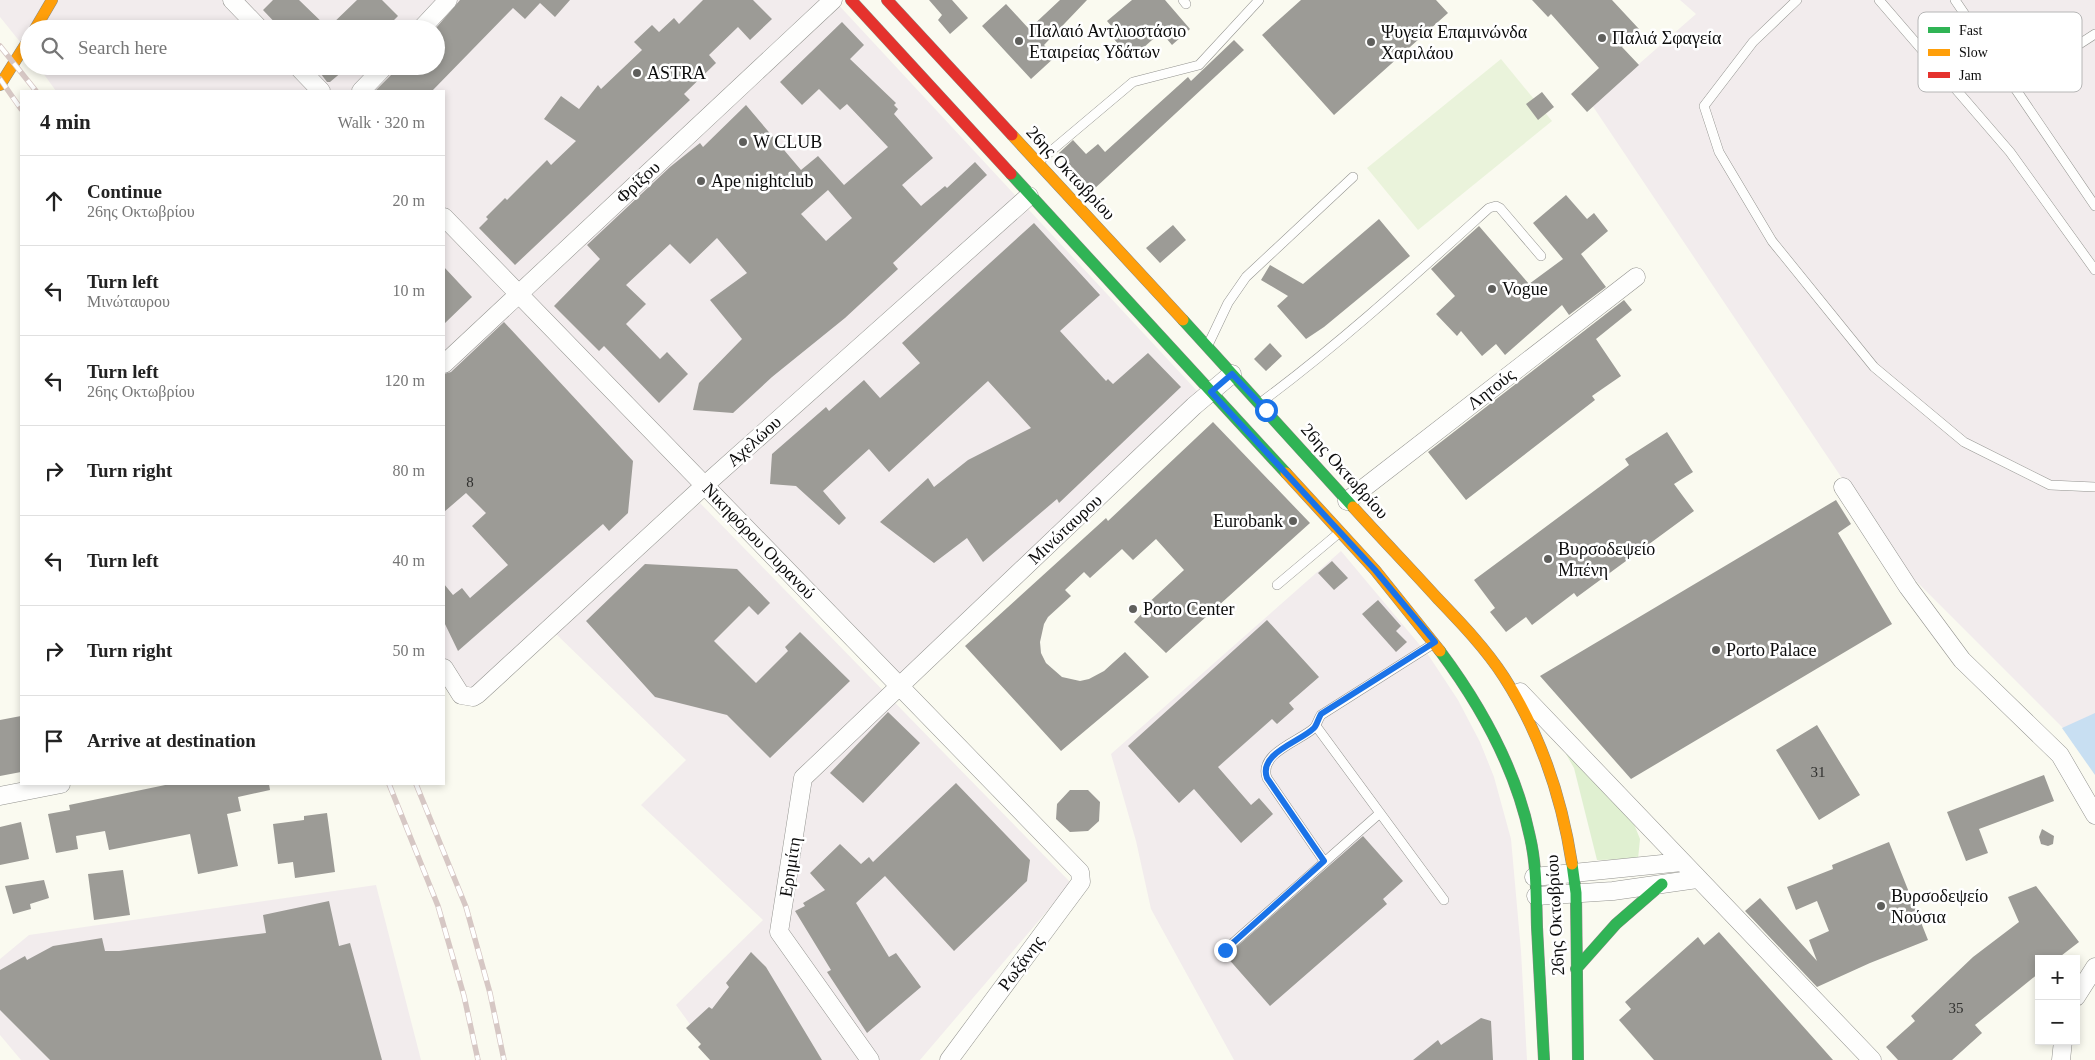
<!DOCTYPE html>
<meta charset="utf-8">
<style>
body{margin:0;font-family:Georgia,serif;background:#f6f6f6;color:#222}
.controls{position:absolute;right:15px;bottom:15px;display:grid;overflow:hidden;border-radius:0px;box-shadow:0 2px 8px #0003}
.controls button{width:45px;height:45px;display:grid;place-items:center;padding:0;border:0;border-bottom:1px solid #e0e0e0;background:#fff;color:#222;font:25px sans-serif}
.stop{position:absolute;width:15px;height:15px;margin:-11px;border:4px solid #1a73e8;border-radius:50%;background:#fff}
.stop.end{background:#1a73e8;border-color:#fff;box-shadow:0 1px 5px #0008}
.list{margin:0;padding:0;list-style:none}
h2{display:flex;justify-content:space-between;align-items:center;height:65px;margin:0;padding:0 20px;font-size:21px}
h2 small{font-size:16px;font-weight:400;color:#767676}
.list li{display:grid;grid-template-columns:32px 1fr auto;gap:15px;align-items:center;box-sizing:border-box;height:90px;padding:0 20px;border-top:1px solid #e0e0e0}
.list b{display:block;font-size:19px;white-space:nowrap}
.list p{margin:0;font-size:16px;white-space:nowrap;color:#767676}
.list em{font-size:16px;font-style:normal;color:#767676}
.icon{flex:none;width:28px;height:28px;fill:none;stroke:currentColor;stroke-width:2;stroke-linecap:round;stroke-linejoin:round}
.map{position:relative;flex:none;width:2095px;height:1060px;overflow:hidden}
.search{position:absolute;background:#fff;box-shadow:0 2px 8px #0003;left:20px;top:20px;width:425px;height:55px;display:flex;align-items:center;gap:12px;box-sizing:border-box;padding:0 18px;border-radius:28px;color:#767676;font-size:19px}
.panel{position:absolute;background:#fff;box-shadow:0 2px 8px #0003;left:20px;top:90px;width:425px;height:695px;border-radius:0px}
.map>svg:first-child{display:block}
.industrial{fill:#f2eced}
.grass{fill:#e0f0d1}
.pitch{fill:#eaf3db}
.water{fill:#c8dff2}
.building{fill:#9c9b96;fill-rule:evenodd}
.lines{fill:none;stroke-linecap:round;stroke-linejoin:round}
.lane-casing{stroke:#93938f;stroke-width:10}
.street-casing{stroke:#93938f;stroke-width:19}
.fast-casing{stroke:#8a8a85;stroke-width:12}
.slow-casing{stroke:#8a8a85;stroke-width:12}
.jam-casing{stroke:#8a8a85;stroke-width:12}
.lane{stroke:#fefefd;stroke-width:9}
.street{stroke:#fefefd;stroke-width:18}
.fast{stroke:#30b455;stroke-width:11}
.slow{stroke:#ff9f0a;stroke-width:11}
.jam{stroke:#e5322d;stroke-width:11}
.rail-casing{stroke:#d6c7c4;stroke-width:5.5}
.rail{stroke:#fff;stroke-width:4;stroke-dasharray:11;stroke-linecap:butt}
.route{stroke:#1a73e8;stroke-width:6}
.poi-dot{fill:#5f5f5c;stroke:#fff;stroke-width:2}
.labels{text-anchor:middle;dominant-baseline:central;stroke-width:5;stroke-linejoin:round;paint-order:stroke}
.number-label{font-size:15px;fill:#30302e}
.poi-label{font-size:18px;fill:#0c0c0c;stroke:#fff;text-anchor:start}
.street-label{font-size:18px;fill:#0c0c0c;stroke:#fff}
.key{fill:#fff;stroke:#b6b6b6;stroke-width:1}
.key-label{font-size:14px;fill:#0c0c0c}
</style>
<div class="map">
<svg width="2095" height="1060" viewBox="0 0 2095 1060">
<rect width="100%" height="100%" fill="#fafaf0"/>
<path class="industrial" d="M0,0h834l364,392 -299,294 -194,-200 -227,208 -22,-4 -12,-22v-577h-388l-18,-25h398v-37h-407v24l-29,-36z
M1680,0h415v760l-195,-195 -308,-460 104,-91z
M700,503l371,380 -151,177h-204l-40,-55 87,-85 -122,-115 45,-45 -131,-127z
M1341,551l88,105 29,44 22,42 14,35 17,62 10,112 6,109h-293l-83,-151 -15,-68 -25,-87z
M376,885l45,175h-400l-21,-25v-76l29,-24z"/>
<path class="grass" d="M1570,752l64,72 6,15 -2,20 -41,1 -23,-92 -8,-14z"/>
<path class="pitch" d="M1501,59l51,62 -134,109 -51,-62z"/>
<path class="water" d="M2095,713v62l-33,-47z"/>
<path class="building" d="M273,0h26l29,28 29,-28h25l16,16 -13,13h-104l-18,-19z
M460,0h110l-15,17 -15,-14 -15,16 -12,-11 -81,83h-57l18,-18 2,-7h41v-38z
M703,0h50l19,19 -22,21 -12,-13 -29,28 7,8 -32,31 6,6 -175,165 -36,-37 9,-9 -2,-2 19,-19 2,2 40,-40 4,5 25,-24 -32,-22 17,-23 18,13 19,-24 3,4 41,-39 -8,-8 18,-17 7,7 15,-14 5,6z
M929,0h23l16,18 -18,16 -12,-14 4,-5z
M1060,0h27l-43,45 11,12 -24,22 -49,-53 24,-22 23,25z
M1132,0h33l25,29 -18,16 -11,-13 -28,25 -3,-3 -2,2 -14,-17 5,-4 -12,-14z
M1301,0h135l12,13 -114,102 -72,-80z
M1532,0h80l27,29 -17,18 17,18 -52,47 -16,-18 28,-26 -48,-54 -3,3z
M842,22l22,23 -14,14 46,44 -2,2 4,4 -4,5 39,44 -31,27 19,21 24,-20 2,2 28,-26 12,13 -94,88 5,6 -53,49 -73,59 -39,36 -40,-3 6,-27 43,-44 -32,-39 37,-27 -30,-35 -27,26 -20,-20 -44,41 20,19 -20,20 34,35 7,-7 21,22 -29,29 -55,-57 -5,5 -45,-45 46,-47 -13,-14 83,-78 30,-24 3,4 43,-42 55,65 17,-14 26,29 44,-38 -41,-43 -7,6 -21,-21 -17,16 -22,-23zM828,190l24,28 -26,23 -25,-27z
M1234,40l10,10 -151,140 -34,-37 14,-13 13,14 12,-10 7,8 83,-75 3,4z
M315,66h34l-19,16h-3z
M1542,92l12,15 -16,13 -12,-16z
M1566,195l21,24 7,-6 14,18 -27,23 25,33 -37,28 -7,-10 -57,50 -9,-11 -14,12 -21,-25 -4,5 -21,-22 19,-18 -24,-27 48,-43 50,58 34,-25 -30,-36z
M1379,219l31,37 -86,71 -18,12 -29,-33 11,-10 -27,-16 9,-15 33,19z
M1034,223l66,72 -40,36 46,50 2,-2 5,5 35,-31 33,34 -122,116 -2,-4 -74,63 -16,-24 -33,25 -54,-41 48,-44 6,9 34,-27 63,-32 -43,-47 -99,91 -20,-23 -46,42 23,27 -7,7 -43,-39 -26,-2 2,-30 54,-47 3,4 35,-31 16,18 40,-35 -18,-20z
M1173,225l13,15 -26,23 -14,-15z
M444,267l28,30 -28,27z
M1624,300l8,10 -36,29 25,37 -29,20 3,4 -129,100 -38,-48z
M504,322l129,139 -5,52 -19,18 -6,-7 -145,127 -14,-29v-38l9,11 9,-7 8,10 38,-33 -36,-39 14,-13 -20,-20 -22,19v-138l7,-2z
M1270,343l12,13 -16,15 -12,-12z
M1213,422l97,101 -144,130 -32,-31 13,-14 -2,-2 39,-36 -28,-31 -23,21 -11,-11 -32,29 -6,-6 -19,18 6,6 -23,21 -4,7 -4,18 1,11 5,10 16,14 18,4 9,-2 15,-8 21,-19 24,25 -88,74 -96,-105 141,-128 2,3z
M1667,432l26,40 -19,12 20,27 -117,86 -3,-4 -42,32 -6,-8 -20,15 -16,-20 5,-4 -21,-28 155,-115 -4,-6z
M1836,500l15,24 -13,9 54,91 -261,155 -91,-103z
M1332,561l16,17 -14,12 -16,-17z
M645,564l92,5 33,34 -12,12 -9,-9 -35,35 42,42 32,-32 -3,-4 15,-15 50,49 -80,77 -43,-43 -72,-18 -69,-76z
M1378,600l23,26 -5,5 11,11 -11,10 -34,-38z
M1267,620l52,57 -30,26 5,6 -17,15 -5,-5 -54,48 33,38 8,-7 14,16 -32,29 -47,-54 -15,14 -51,-57z
M888,712l32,31 -57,60 -33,-30z
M21,716v56l-21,4v-56z
M1817,725l43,70 -41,25 -43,-70z
M2044,775l10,26 -75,28 9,24 -22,8 -19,-49z
M956,783l74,77 -3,21 -73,70 -69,-75 -29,27 33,54 7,-4 25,34 -54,46 -40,-61 4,-2 -36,-59 10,-5 -2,-3 22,-13 -15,-17 30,-29 21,20 8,-7 4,5z
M170,784h99l1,6 -32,7 3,14 -14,3 11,52 -40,8 -8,-40 -81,16 -4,-19 -29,5 2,13 -22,4 -8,-39 22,-4 -1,-5z
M1070,790h18l12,12 -1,19 -11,10 -18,1 -14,-13 1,-15z
M327,813l8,59 -40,6 -2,-16 -15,2 -5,-40 31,-4v-4z
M21,822l8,37 -29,6v-38z
M2042,829l12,7 -1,8 -5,2 -7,-2 -2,-7z
M1363,836l40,45 -20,18 4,5 -117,102 -44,-50z
M1889,842l39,98 -58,23 -53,24 -72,-76 15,-13 57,63 -8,-21 20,-9 -12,-30 -21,9 -9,-23 46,-18 -1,-4z
M123,870l7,45 -36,5 -6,-46z
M44,880l5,18 -19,6 1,5 -18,5 -8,-28z
M2036,886l43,56 -22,17h-18v14l-64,52 7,8 -30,27h-54l-12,-13 29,-26 -4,-5 62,-59 46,-35 -11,-25z
M329,901l10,45 11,-3 32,117h-332l-50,-50v-40l25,-14 2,4 26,-14 49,-8 3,13h14l147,-18 -3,-18z
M1719,932l114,128h-179l-35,-40 12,-11 -6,-7 73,-65 6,8z
M751,952l15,15 56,93h-112l-12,-13 3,-3 -15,-16 23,-21 3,2 17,-22 -3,-4z
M1481,1018l10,3 2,39h-80l25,-20 3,5z"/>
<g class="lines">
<defs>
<path id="lane" d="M1183,0l3,4
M1797,0l-44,42 -49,64 15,46 53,89 102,126 90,75 86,43 45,2
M1879,0l131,152 85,118
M1955,0l140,206
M2013,87l82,-53
M1038,162l95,-80 66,-17 60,-65
M1208,345l20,-42 18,-26 107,-100
M1260,403c81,-60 155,-128 229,-195l7,-2 4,2 41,48
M1277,585l63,-53
M1316,726l128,174
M1324,861l-57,-83c-9,-25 33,-37 47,-50 3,-3 4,-9 7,-13l112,-71
M1225,950l155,-137"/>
<path id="street" d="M232,0l28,29
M421,29l27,-29
M297,66l24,25
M361,91l24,-25
M444,217l636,655 1,10 -3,4 -129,174
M444,364l389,-364
M1843,487l65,100 54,73 98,95 35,60
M1347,501l289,-224
M444,668l17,27 12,2 5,-3 227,-209 324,-289
M1520,692l352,368
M0,796l61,-12
M1534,877l148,-15
M1536,896l77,-5 84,-12
M2076,997l19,-30
M870,1060l-91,-128 24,-154 391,-372 38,-32
M2061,1060l2,-19"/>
<path id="fast" d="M1011,174l275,299
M1183,320l170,187
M1440,651c41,55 76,118 90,186 7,30 6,60 7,90 2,45 5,89 7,133
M1572,864l4,29 2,167
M1576,969l40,-45 46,-40"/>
<path id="slow" d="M35,29l17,-29
M0,85l29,-46
M1012,135l171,185
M1286,473l89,97 65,81
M1353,507c28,31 57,61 85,92 23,24 48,50 66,78 36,56 58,122 68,187"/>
<path id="jam" d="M851,0l160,174
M887,0l125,135"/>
</defs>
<use href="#lane" class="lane-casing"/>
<use href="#street" class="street-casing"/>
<use href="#fast" class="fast-casing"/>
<use href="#slow" class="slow-casing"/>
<use href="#jam" class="jam-casing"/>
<use href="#lane" class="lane"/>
<use href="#street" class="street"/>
<use href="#fast" class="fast"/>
<use href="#slow" class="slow"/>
<use href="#jam" class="jam"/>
<defs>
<path id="rail" d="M0,46l36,45
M0,79l21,30
M389,784l49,122 26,90 14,64
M416,784l50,123 24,86 14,67"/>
</defs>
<use href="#rail" class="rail-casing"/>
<use href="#rail" class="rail"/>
</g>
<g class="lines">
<path class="route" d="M1225,950l99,-89 -57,-83c-9,-25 33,-36 47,-50 3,-3 4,-9 7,-14l114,-72 -60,-72 -164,-178 21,-18 34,36"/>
</g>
<g class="poi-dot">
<circle cx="1602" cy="38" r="5"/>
<circle cx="1019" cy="41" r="5"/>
<circle cx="1371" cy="42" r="5"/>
<circle cx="637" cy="73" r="5"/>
<circle cx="743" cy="142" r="5"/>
<circle cx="701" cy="181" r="5"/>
<circle cx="1492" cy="289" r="5"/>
<circle cx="1293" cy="521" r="5"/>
<circle cx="1548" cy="559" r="5"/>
<circle cx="1133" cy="609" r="5"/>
<circle cx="1716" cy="650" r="5"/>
<circle cx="1881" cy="906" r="5"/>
</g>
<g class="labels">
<g class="number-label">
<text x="470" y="482">8</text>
<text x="1818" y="772">31</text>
<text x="1956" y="1008">35</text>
</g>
<g class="poi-label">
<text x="1029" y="31">Παλαιό Αντλιοστάσιο<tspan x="1029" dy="21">Εταιρείας Υδάτων</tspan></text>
<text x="1381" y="32">Ψυγεία Επαμινώνδα<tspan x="1381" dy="21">Χαριλάου</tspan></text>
<text x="1612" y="38">Παλιά Σφαγεία</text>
<text x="647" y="73">ASTRA</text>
<text x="753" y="142">W CLUB</text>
<text x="711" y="181">Ape nightclub</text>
<text x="1502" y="289">Vogue</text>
<text x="1283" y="521" text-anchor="end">Eurobank</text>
<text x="1558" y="549">Βυρσοδεψείο<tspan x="1558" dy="21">Μπένη</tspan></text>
<text x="1143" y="609">Porto Center</text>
<text x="1726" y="650">Porto Palace</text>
<text x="1891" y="896">Βυρσοδεψείο<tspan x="1891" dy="21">Νούσια</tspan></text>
</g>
<g class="street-label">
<text transform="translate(1071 173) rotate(47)">26ης Οκτωβρίου</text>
<text transform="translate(638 182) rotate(-43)">Φρίξου</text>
<text transform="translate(1491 389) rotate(-38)">Λητούς</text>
<text transform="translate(754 441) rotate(-42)">Αχελώου</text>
<text transform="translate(1345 471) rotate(48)">26ης Οκτωβρίου</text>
<text transform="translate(1065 529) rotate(-43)">Μινώταυρου</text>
<text transform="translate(759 541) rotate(46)">Νικηφόρου Ουρανού</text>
<text transform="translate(790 867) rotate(-81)">Ερημίτη</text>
<text transform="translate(1555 915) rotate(-93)">26ης Οκτωβρίου</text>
<text transform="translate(1021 963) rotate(-53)">Ρωξάνης</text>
</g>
</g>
<rect x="1918" y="12" width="164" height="80" rx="8" class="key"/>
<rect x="1928" y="27" width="22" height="6" fill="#30b455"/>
<rect x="1928" y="49" width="22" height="7" fill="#ff9f0a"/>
<rect x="1928" y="72" width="22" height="6" fill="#e5322d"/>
<g class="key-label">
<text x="1959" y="35">Fast</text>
<text x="1959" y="57">Slow</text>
<text x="1959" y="80">Jam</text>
</g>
</svg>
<div class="controls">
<button>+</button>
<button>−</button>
</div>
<div class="stop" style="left:1266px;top:410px"></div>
<div class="stop end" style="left:1225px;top:950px"></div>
<div class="search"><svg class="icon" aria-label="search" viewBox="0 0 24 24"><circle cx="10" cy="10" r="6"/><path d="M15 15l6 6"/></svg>Search here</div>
<section class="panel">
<h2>4 min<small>Walk · 320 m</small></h2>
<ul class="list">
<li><svg class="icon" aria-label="ahead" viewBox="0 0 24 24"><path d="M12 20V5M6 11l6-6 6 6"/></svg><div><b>Continue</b><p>26ης Οκτωβρίου</p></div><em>20 m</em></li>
<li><svg class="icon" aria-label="left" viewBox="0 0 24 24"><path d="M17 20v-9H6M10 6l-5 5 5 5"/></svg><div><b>Turn left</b><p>Μινώταυρου</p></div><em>10 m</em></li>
<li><svg class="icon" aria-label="left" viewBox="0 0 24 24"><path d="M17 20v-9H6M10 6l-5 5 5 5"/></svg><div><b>Turn left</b><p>26ης Οκτωβρίου</p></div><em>120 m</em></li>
<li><svg class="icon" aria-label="right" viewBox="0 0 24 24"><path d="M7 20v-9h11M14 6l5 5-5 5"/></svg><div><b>Turn right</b></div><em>80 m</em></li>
<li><svg class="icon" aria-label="left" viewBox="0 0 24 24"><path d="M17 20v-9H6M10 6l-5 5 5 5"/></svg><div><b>Turn left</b></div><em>40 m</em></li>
<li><svg class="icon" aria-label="right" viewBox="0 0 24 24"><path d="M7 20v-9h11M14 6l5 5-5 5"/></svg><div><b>Turn right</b></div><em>50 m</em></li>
<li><svg class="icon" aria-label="arrive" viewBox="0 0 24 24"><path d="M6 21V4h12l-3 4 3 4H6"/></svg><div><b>Arrive at destination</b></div></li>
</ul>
</section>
</div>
